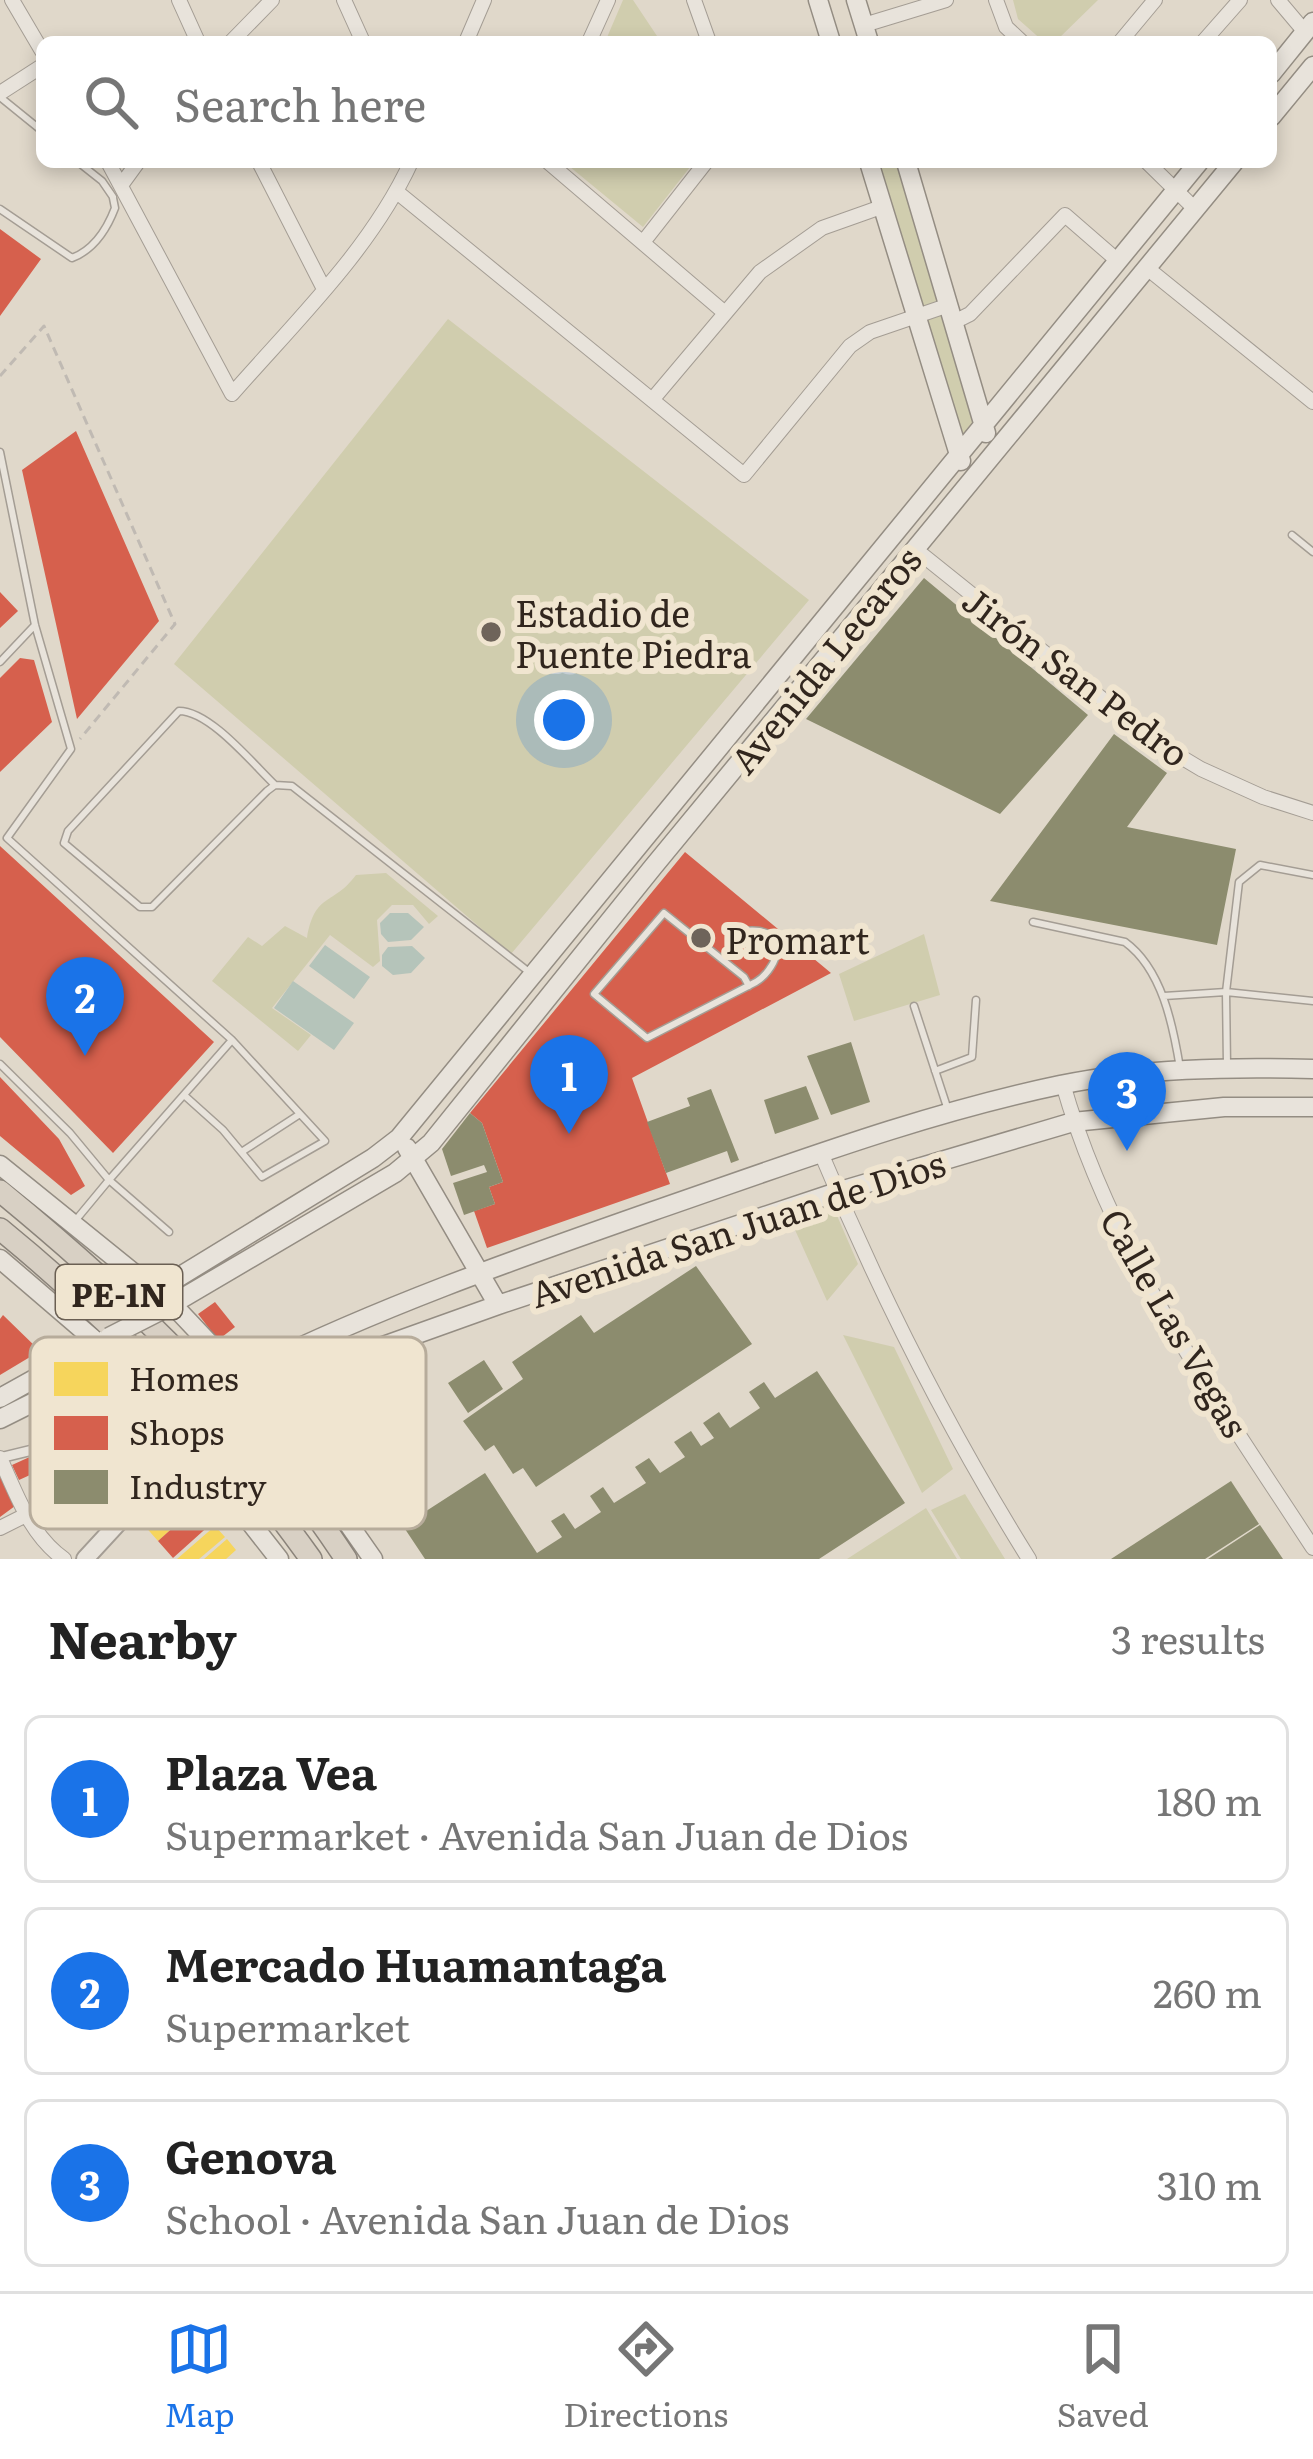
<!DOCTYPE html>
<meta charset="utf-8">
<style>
body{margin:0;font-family:Literata,serif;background:#f2f2f2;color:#222}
.you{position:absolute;left:564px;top:720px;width:42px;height:42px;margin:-30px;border:9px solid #fff;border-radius:50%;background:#1a73e8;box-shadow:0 0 0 18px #1a73e833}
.badge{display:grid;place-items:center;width:78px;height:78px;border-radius:50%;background:#1a73e8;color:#fff;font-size:39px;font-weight:700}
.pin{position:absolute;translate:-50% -99px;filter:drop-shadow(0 3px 6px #0008)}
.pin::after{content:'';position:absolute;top:63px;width:42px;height:36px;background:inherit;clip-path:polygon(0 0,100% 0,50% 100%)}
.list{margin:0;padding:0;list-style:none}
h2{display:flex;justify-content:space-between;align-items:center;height:156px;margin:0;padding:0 48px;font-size:51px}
h2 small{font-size:39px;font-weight:400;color:#767676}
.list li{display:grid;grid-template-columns:78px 1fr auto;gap:36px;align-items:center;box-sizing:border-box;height:168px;margin:0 24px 24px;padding:0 24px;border:3px solid #e0e0e0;border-radius:18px}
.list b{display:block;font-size:45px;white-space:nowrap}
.list p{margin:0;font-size:39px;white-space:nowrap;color:#767676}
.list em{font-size:39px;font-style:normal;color:#767676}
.icon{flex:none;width:66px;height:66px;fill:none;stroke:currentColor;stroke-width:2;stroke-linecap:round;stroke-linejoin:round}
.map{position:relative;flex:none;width:1313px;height:1559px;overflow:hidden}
.search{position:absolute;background:#fff;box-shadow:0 6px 18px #0003;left:36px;right:36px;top:36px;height:132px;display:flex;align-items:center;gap:30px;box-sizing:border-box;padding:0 42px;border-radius:18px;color:#767676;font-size:45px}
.sheet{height:732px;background:#fff}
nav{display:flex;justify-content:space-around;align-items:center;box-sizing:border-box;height:168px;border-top:3px solid #e0e0e0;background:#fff;font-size:33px;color:#767676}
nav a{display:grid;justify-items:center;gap:6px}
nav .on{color:#1a73e8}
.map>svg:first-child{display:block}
.green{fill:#d0cdae}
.water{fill:#b5c4ba}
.homes{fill:#f6d55c}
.shops{fill:#d6604d}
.industry{fill:#8c8c6e}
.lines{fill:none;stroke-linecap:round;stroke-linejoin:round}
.service-casing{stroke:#a49d94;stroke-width:9}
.pedestrian-casing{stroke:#a49d94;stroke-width:12}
.minor-casing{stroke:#a49d94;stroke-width:16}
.tertiary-casing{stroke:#a49d94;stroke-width:20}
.secondary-casing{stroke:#948d83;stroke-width:21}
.trunk-casing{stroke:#8a837a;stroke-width:24}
.path{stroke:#c0bab3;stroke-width:3;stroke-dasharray:9 6;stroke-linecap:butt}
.service{stroke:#e8e3db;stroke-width:6}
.pedestrian{stroke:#e8e3db;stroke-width:9}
.minor{stroke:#e8e3db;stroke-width:14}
.tertiary{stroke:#e8e3db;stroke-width:16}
.secondary{stroke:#e8e3db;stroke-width:18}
.trunk{stroke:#d8d0c4;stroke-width:21}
.secondary-bridge-casing{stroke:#948d83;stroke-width:21;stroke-linecap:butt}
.secondary-bridge{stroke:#e8e3db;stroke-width:18}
.poi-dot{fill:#6e645a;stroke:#f0e5d0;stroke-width:4.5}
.labels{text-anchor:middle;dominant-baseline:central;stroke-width:12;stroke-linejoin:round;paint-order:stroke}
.shield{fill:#f0e5d0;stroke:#6a5f53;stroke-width:3}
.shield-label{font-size:33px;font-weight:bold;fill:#31261e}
.poi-label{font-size:36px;fill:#31261e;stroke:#f0e5d0;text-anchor:start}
.street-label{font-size:36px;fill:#31261e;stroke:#f0e5d0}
.key{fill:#f0e5d0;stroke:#b7ac9b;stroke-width:3}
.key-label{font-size:33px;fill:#31261e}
</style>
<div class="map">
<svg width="1313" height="1559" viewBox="0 0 1313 1559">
<rect width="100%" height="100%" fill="#e0d8ca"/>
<path class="green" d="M623,0h10l28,42h-56z
M1013,0h85l-43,42h-11l-26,-23z
M564,162h130l-51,65z
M875,162h25l44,141 -23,8z
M948,309l32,116 -20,25 -38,-133z
M448,319l361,281 -298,354 -337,-290z
M386,873l52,43 -9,8 -16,-19h-21l-15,15 3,41 -7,6 -43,-32 -58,73 39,27 -13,16 -86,-70 36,-44 14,9 23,-20 22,12c8,-46 26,-32 49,-63z
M924,934l16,61 -86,26 -15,-47z
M832,1204l26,60 -31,37 -36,-80z
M843,1335l51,12 59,122 -31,24z
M965,1494l40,65h-44l-30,-49z
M926,1508l31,51h-110z"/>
<path class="water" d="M390,913h18l16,14 -13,13 -23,2 -7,-8 -1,-11z
M325,945l45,32 -16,22 -45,-33z
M412,946l13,12 -14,15 -18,2 -11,-9v-11l6,-8z
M293,981l61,42 -20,27 -60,-42z"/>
<path class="homes" d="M182,1489l15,17 -39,35 -15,-17z
M215,1526l10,11 -26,22h-22z
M227,1539l9,11 -10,9h-22z"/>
<path class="shops" d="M0,229l41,30 -41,57z
M76,431l83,190 -82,98 -55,-249z
M0,592l18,19 -18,17z
M20,658l14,2 18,62 -52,50v-94z
M0,846l214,196 -101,111 -113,-116z
M685,852l146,121 -199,105 38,106 -183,64 -13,-37 21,-7 -6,-17 14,-5 -21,-59 -12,-10z
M0,1077l59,62 26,47 -14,9 -71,-59z
M215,1302l20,25 -17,13 -20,-26z
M3,1315l37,36 -40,24v-56z
M34,1455l7,15 -22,10 -7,-15z
M0,1474l15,32 -15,11z
M197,1506l15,17 -39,35 -15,-17z"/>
<path class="industry" d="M924,578l164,137 -88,99 -194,-95z
M1114,734l53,39 -40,54 109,22 -19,96 -227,-44z
M851,1042l19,60 -39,13 -24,-59z
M806,1086l13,33 -44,15 -11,-34z
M711,1089l28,71 -8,3 -4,-12 -61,22 -19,-51 43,-16 -3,-8z
M470,1113l12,10 21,59 -14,5 6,17 -31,11 -11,-32 34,-11 -3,-7 -33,11 -9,-27z
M696,1266l56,78 -216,143 -13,-19 -10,6 -19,-29 -9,6 -22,-30 60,-42 -11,-17 69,-47 13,18z
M484,1360l19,29 -35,24 -20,-30z
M817,1371l88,132 -86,56h-394l-22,-33 82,-53 52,80 25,-16 -11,-16 13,-8 11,16 26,-17 -11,-16 13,-9 11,16 32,-20 -11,-16 14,-9 11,15 25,-16 -11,-15 17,-11 10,15 13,-8 -11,-15 16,-11 11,16 30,-20 -11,-16 15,-10 11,16z
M1231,1481l28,43 -54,35h-94z
M1260,1525l23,34h-75z"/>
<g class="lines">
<defs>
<path id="service" d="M0,97l42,34
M78,162l24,19 11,16
M0,209l72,49c21,-8 35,-29 43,-50l-2,-10
M0,452l35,173 36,124 -64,89 225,202 93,101 -63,36 -39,-47 -39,-35
M1292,535l21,17
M0,662l35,-37
M275,785c-23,-22 -65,-74 -96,-74l-111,120 -4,12 76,64h12l115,-116 8,-6 17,1 237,186
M1033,922l92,20c37,27 48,83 55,126
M731,929c11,4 18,0 28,2 33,6 14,41 -3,51l-109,56 -53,-44 70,-81 80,64 5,9
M1164,996l62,-4 87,9
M914,1006l34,104
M0,1064l70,69 39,47 -34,41
M1227,1065l-1,-73 13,-110 21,-17 53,10
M935,1071l37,-14 4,-57
M243,1151l57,-37
M169,1232l-60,-52 123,-140"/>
<path id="pedestrian" d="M0,1458l164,-40"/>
<path id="minor" d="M12,0l30,51
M179,0l19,42
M344,0l19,42
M694,0l15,42
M996,0l10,27 16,15
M1278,0l27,32
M864,25l82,-25
M231,42l41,-42
M466,42l18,-42
M589,42l19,-42
M1120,42l35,-42
M1203,42l37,-42
M0,93l42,-27
M108,162l124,232c63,-72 139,-145 179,-232
M259,162l65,127
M548,162l177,151
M1147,162l48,47
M122,184l16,-22
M397,192l347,283 106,-129 20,-14 79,-27
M644,241l62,-79
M1147,268l166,134
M954,322l16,-8 95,-99 53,46
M652,400l108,-128 62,-44 62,-22
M915,549l241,193 45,27 62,28 50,16
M1063,1084c48,169 155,318 250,464
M821,1153c59,142 127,276 208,406
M0,1458c17,37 30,77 64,101
M0,1528l26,-13"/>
<path id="tertiary" d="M85,1559l34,-37 77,-69"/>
<path id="secondary" d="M818,0l13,42
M856,0l13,42
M1271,74l42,-52
M1271,117l42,-51
M869,162l92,299
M906,162l80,271
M407,1148l91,157
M0,1165l172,139 87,92 114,163
M0,1259l98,84 98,110 83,106
M156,1291l217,-133 26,-20 800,-976
M164,1309l231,-136 36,-30 222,-276 581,-705
M240,1376c133,-67 273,-116 413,-165 134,-46 268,-97 407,-126 82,-17 169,-18 253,-16
M0,1398l106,-59
M250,1402l44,-24 204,-73 339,-113 236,-70 151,-15h89
M0,1419l114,-57"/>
<path id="trunk" d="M0,1191c133,109 251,224 346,368
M0,1229c121,99 220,203 311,330"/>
</defs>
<use href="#service" class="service-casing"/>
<use href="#pedestrian" class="pedestrian-casing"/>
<use href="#minor" class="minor-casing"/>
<use href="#tertiary" class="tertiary-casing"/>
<use href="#secondary" class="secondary-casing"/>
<use href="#trunk" class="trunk-casing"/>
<path class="path" d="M0,376l44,-50 131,298 -95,115"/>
<use href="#service" class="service"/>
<use href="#pedestrian" class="pedestrian"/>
<use href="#minor" class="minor"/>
<use href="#tertiary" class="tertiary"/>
<use href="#secondary" class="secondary"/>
<use href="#trunk" class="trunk"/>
<defs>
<path id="secondary-bridge" d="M109,1337l55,-28
M205,1445l45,-43"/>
</defs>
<use href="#secondary-bridge" class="secondary-bridge-casing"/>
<use href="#secondary-bridge" class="secondary-bridge"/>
</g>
<g class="poi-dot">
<circle cx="491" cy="632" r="12"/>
<circle cx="701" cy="938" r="12"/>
</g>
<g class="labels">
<rect class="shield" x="56" y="1265" width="126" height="54" rx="9"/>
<g class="shield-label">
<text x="119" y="1292">PE-1N</text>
</g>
<g class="poi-label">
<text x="515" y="611">Estadio de<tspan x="515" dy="41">Puente Piedra</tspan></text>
<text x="725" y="938">Promart</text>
</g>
<g class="street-label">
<text transform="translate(824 659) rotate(-51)">Avenida Lecaros</text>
<text transform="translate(1077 675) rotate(37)">Jirón San Pedro</text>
<text transform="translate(737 1227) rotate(-18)">Avenida San Juan de Dios</text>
<text transform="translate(1176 1322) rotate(60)">Calle Las Vegas</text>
</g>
</g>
<rect x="30" y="1337" width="396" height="192" rx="18" class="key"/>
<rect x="54" y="1362" width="54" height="34" fill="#f6d55c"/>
<rect x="54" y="1416" width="54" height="34" fill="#d6604d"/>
<rect x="54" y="1470" width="54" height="34" fill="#8c8c6e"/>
<g class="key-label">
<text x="129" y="1391">Homes</text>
<text x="129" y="1445">Shops</text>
<text x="129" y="1499">Industry</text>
</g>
</svg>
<div class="you"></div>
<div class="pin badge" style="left:569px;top:1134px">1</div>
<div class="pin badge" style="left:85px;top:1056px">2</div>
<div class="pin badge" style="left:1127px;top:1151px">3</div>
<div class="search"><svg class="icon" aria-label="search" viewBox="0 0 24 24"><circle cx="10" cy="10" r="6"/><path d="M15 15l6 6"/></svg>Search here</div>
</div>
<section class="sheet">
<h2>Nearby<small>3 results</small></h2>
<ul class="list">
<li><span class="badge">1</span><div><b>Plaza Vea</b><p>Supermarket · Avenida San Juan de Dios</p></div><em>180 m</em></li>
<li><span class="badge">2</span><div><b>Mercado Huamantaga</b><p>Supermarket</p></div><em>260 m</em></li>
<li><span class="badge">3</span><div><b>Genova</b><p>School · Avenida San Juan de Dios</p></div><em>310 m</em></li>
</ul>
</section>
<nav>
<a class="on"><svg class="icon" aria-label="map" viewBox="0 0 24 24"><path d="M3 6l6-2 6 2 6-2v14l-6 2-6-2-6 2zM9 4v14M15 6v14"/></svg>Map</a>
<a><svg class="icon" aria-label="directions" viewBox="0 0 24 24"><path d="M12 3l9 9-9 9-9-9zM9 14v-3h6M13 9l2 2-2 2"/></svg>Directions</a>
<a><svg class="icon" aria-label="saved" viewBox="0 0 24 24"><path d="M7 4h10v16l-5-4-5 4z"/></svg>Saved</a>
</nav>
